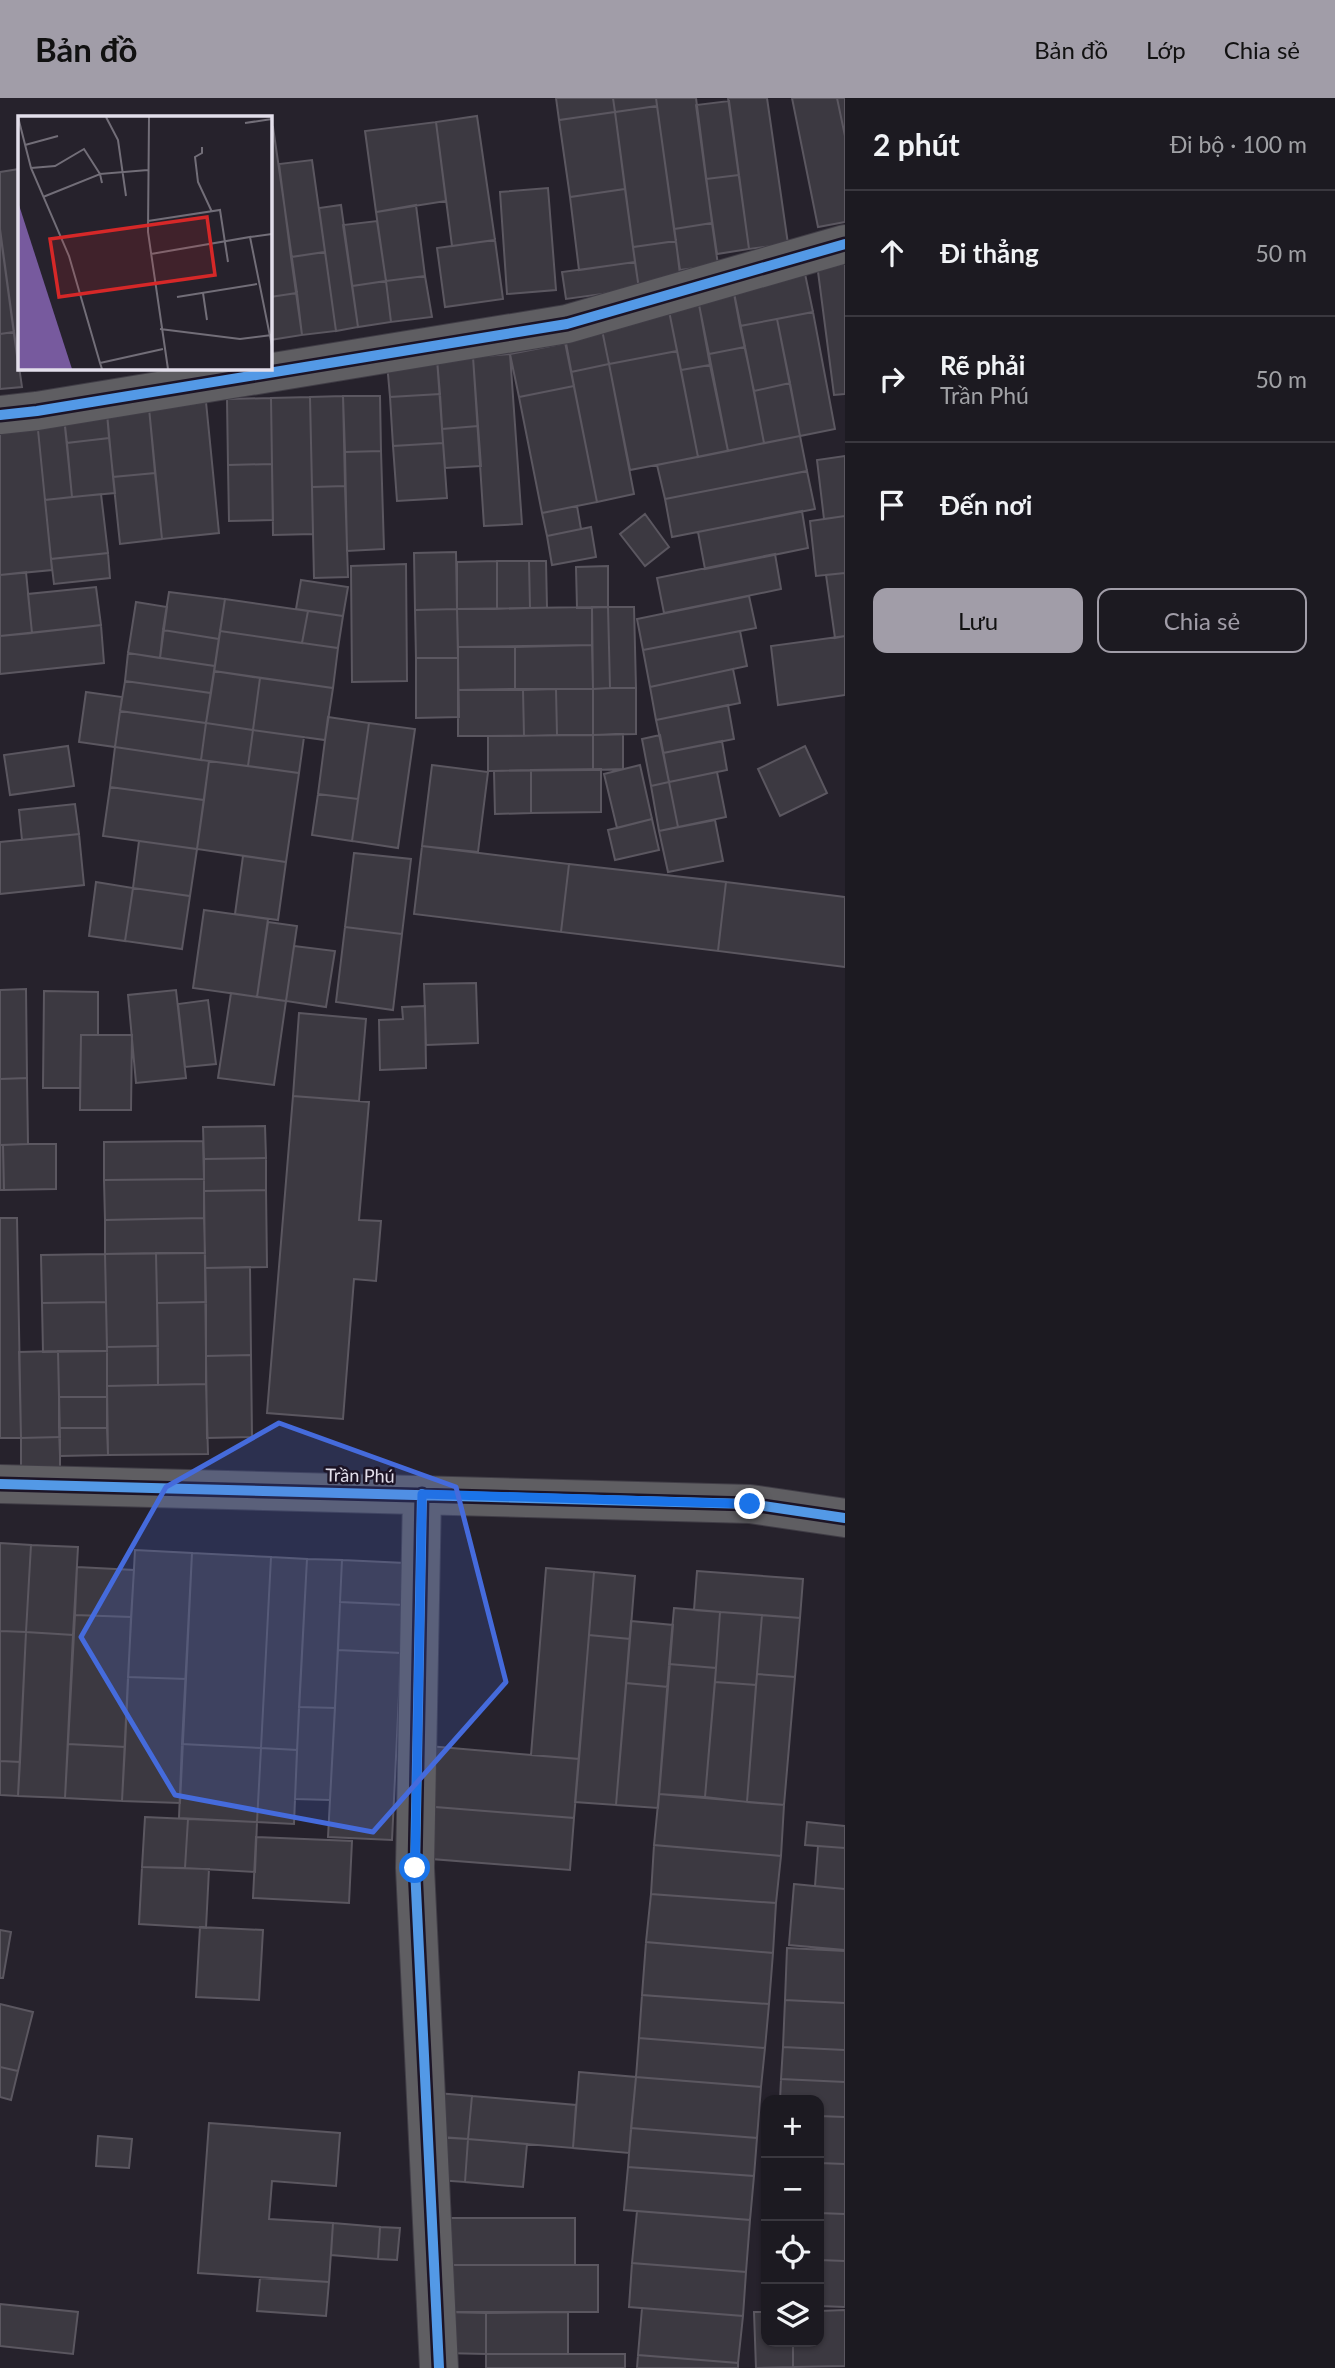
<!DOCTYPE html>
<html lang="vi">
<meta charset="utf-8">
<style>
body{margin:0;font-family:Lato,sans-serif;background:#25232a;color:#f1f3f6}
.controls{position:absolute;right:21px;bottom:21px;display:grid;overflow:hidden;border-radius:14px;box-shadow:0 2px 5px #0004}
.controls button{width:63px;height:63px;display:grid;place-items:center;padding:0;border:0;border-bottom:2px solid #3a383f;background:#1c1a21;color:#f1f3f6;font:35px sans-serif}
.stop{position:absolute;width:21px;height:21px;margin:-16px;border:5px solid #1a73e8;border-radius:50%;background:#fff}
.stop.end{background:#1a73e8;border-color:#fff;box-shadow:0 2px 7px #0008}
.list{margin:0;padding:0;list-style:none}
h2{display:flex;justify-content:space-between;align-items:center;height:91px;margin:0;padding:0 28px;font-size:30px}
h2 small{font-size:23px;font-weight:400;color:#a0a1a5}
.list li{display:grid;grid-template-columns:46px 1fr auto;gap:21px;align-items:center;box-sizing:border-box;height:126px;padding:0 28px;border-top:2px solid #3a383f}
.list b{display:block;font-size:26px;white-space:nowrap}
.list p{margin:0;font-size:23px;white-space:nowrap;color:#a0a1a5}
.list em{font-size:23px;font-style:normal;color:#a0a1a5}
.actions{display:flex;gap:14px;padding:21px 28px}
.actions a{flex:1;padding:16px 0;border:2px solid #a19da8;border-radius:14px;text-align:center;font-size:24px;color:#a19da8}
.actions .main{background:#a19da8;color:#111}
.icon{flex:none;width:38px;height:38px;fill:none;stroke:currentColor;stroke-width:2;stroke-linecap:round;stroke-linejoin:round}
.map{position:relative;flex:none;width:845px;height:2270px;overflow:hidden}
header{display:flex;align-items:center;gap:42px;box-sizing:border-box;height:98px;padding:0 35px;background:#a19da8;color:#111}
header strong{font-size:33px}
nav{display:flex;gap:38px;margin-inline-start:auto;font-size:24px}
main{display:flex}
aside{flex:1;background:#1c1a21}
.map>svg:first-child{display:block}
.building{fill:#3c3941;stroke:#5b5760;stroke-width:2}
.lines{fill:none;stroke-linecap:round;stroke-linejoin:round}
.minor-casing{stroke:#403d46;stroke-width:40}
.minor{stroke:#5f5e62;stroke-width:38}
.cycleway-casing{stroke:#1c1426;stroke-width:15}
.cycleway{stroke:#5399e6;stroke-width:10}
.route{stroke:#1a73e8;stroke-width:9}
.marked{fill:#456bdc;fill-opacity:0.2;stroke:#456bdc;stroke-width:5;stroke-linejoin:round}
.labels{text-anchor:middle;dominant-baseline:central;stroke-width:5;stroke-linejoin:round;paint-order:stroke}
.street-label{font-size:18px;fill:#e3dfeb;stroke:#1c1426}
.inset-road{fill:none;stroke:#726e78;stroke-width:2}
.view{fill:#d62828;fill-opacity:0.15;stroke:#d62828;stroke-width:3.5}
.inset-edge{fill:none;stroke:#e3dfeb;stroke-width:3.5}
</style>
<header>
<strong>Bản đồ</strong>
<nav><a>Bản đồ</a><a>Lớp</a><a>Chia sẻ</a></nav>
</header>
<main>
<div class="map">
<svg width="845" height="2270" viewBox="0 0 845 2270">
<rect width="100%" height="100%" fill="#26222c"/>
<path class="building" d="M556,0h57l2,14 -56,8z
M613,0h43l1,8 -42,6z
M656,0h40l16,125 -38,6z
M728,0h39l21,146 -39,5z
M792,0h45l8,38v86l-27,5z
M837,0h8v38z
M729,3l10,74 -33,4 -10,-74z
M657,8l19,135 -43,6 -18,-135z
M615,14l10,77 -55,8 -11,-77z
M477,18l18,124 -43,6 -16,-124z
M436,24l10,79 -70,11 -11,-81z
M273,29l24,166 -27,4v-169z
M312,62l13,92 -34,5 -12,-93z
M19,71v199h25l-25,3 -19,-140v-59z
M739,77l10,74 -32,5 -11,-75z
M548,90l8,102 -49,4 -7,-102z
M625,91l10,73 -56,8 -9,-73z
M341,107l17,122 -22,4 -17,-123z
M416,107l9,71 -39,5 -10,-69z
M377,123l9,60 -34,5 -9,-61z
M712,125l6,42 -38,5 -6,-41z
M0,131l14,103 -14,2z
M495,142l8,59 -58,8 -8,-59z
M676,143l5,42 -42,6 -6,-42z
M325,154l11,79 -34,4 -11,-78z
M845,162v134l-11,1 -17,-131z
M635,164l4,27 -73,10 -4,-27z
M804,171l9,43 -73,14 -8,-43z
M425,178l7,41 -41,5 -5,-41z
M386,183l5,41 -33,5 -6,-41z
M732,185l13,64 -36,7 -13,-64z
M297,195l5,42 -32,5v-43z
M698,201l12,66 -29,5 -13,-64z
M668,208l9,45 -68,13 -9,-44z
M813,214l22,117 -35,7 -23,-117z
M777,221l13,64 -36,8 -14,-65z
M600,222l9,44 -38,8 -9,-45z
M14,234l8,55 -22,2v-55z
M566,245l8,43 -55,11 -9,-43z
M745,249l19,96 -36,8 -19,-97z
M677,253l21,106 -68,13 -21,-106z
M510,256l12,170 -38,2 -11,-169z
M473,259l5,69 -36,3 -5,-70z
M437,261l3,35 -50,3 -3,-34z
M609,266l25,130 -37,8 -26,-130z
M710,267l18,86 -30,6 -17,-87z
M790,285l10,53 -36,7 -10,-52z
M574,288l23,116 -55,11 -23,-116z
M440,296l3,49 -50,3 -3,-49z
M343,298h37l1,55 -36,1z
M343,298l2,90 -33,1 -2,-90z
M310,299l3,137 -40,1 -2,-137z
M271,300l1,66 -44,1 -1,-66z
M206,304l13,131 -57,6 -13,-131z
M149,310l6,65 -42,4 -6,-64z
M107,315l2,25 -42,5 -3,-26z
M64,319l8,80 -27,3 -8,-80z
M37,322l15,150 -52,5v-151z
M478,328l3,40 -36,2 -3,-39z
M800,338l7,35 -142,28 -8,-34z
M109,340l6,55 -43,4 -5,-54z
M443,345l4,55 -50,3 -4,-55z
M381,353l3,98 -37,2 -2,-99z
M845,358v60l-21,3 -7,-59z
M272,366l1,56 -44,1 -1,-56z
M807,373l8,38 -143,28 -7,-38z
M155,375l7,66 -42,5 -7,-67z
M345,388l3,91 -34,1 -2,-91z
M101,396l7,59 -57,6 -6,-59z
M577,408l4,23 -34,7 -5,-23z
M802,413l6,37 -103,21 -7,-37z
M645,416l24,33 -24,19 -25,-32z
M845,418v57l-29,3 -6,-55z
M591,429l5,30 -44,8 -5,-29z
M456,454l1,57 -42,1 -1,-57z
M108,455l2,25 -56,6 -3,-25z
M775,456l6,35 -117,24 -7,-35z
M497,463h32l1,47 -33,1z
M497,463v48h-40v-47z
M529,463h17l1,47h-17z
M406,466l1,117 -55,1 -1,-116z
M608,468v41l-31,1 -1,-41z
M26,474l6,61 -32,3v-61z
M845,475v63l-10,2 -9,-63z
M301,482l47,7 -5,29 -47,-7z
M96,489l5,38 -69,8 -4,-39z
M169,494l56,7 -6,40 -56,-9z
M749,498l7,32 -113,22 -6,-31z
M225,501l83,12 -6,32 -82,-12z
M136,504l31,5 -7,51 -32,-5z
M592,509v38l-134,2 -1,-38z
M592,509h16l2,81 -17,1z
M608,509h26l2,81h-26z
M457,511l1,49h-42l-1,-48z
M308,513l35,5 -5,32 -36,-5z
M101,527l3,38 -104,11v-38z
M163,532l56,9 -4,27 -55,-8z
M220,533l118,17 -5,40 -119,-17z
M740,533l7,35 -97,21 -7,-37z
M845,538v59l-67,10 -7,-59z
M592,547l1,44h-78v-42z
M458,549h57v42l-57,1z
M128,555l87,13 -4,27 -86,-12z
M416,560h42l1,59 -43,1z
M733,571l7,34 -84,17 -6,-33z
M214,573l46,7 -7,52 -47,-7z
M260,580l73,10 -8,52 -72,-10z
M125,583l86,12 -5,30 -86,-12z
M610,590h26v46l-43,1v-46z
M556,591l1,46 -33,1 -1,-46z
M556,591h37v46h-36z
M458,592h65l1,46h-66z
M86,594l36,5 -7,50 -36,-5z
M728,607l6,34 -71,14 -7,-33z
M120,613l86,12 -5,37 -86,-13z
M328,619l41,6 -11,76 -40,-5z
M206,625l47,7 -5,36 -47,-6z
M369,625l46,6 -17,119 -46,-7z
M253,632l51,7 -5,36 -51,-7z
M623,636v35l-30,1v-35z
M593,637v35l-105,1v-35z
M660,637l9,47 -18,4 -9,-47z
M722,643l5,29 -58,12 -6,-29z
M68,648l6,40 -64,9 -6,-40z
M805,648l22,47 -47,23 -22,-47z
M115,649l94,14 -5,39 -94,-13z
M209,663l90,12 -13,89 -89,-13z
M432,667l56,7 -10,80 -56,-6z
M640,667l12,54 -35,9 -13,-54z
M601,671v43l-70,1v-43z
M531,672v43l-36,1 -1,-43z
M717,674l9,45 -48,10 -9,-45z
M669,684l9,45 -19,4 -8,-45z
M110,689l94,13 -7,49 -94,-13z
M318,696l40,5 -6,42 -40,-6z
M75,706l4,30 -57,6 -3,-30z
M652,721l7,31 -44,10 -7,-30z
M715,722l8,41 -55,11 -9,-41z
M79,736l5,51 -84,9v-52z
M139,743l58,8 -7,47 -57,-8z
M422,748l147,18 -8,68 -147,-18z
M354,755l57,6 -9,75 -57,-7z
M243,758l43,6 -8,58 -43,-6z
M569,766l157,18 -8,69 -157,-19z
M96,784l37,6 -8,53 -36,-5z
M726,784l119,15v70l-127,-16z
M133,790l57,8 -8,53 -57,-8z
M204,812l64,9 -11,78 -64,-9z
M268,824l29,4 -11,75 -29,-4z
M345,829l57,7 -9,76 -57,-8z
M294,848l41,5 -9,56 -40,-6z
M476,885l2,60 -52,2 -2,-61z
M26,891l1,89 -27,1v-89z
M176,892l10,88 -50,5 -8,-88z
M44,893l54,1v43h-17l-1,53h-37z
M231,895l55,8 -12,84 -56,-7z
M208,902l8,64 -31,3 -7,-63z
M425,908l1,62 -46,2 -1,-50 24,-1 -1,-12z
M299,915l67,6 -7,82 -66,-5z
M81,937h51l-1,75h-51z
M27,980l1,66 -28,1v-66z
M293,998l76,6 -10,118 22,1 -5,60 -22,-2 -11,140 -76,-6z
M265,1028l1,32 -62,1 -1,-32z
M203,1043l1,38 -100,1v-38z
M28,1046h28v45l-52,1 -1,-45z
M0,1047h3l1,45h-4z
M266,1060v32l-62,1v-32z
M204,1081v39l-99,2 -1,-40z
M266,1092l1,77 -62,1 -1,-77z
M0,1120h17l4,220h-21z
M204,1120l1,35 -100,1v-34z
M156,1155h49l1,49 -49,1z
M156,1155l2,93 -51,1 -2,-93z
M105,1156l1,48 -64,1 -1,-48z
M250,1169l1,88 -45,1 -1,-88z
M106,1204l1,49 -64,1 -1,-49z
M206,1204v82l-48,1 -1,-82z
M158,1248v39l-51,1v-39z
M58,1253l2,86 -39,1 -2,-86z
M58,1253h49v46h-48z
M251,1257l1,82 -45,1 -1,-82z
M206,1286l2,70 -100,1 -1,-69z
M59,1299h48v31h-48z
M59,1330h48l1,27 -48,1z
M60,1339v36l-39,1v-36z
M0,1445l31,2 -5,87 -26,-1z
M31,1447l47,2 -5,88 -47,-3z
M135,1452l57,3 -6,126 -58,-2z
M192,1455l79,4 -10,191 -79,-4z
M271,1459l36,2 -10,191 -36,-2z
M307,1461l35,1 -7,148 -36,-1z
M342,1462l63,3 -1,42 -64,-3z
M77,1469l57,3 -3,47 -56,-2z
M546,1470l48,4 -15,187 -48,-4z
M697,1473l106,8 -3,39 -106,-8z
M594,1474l41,4 -5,63 -41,-4z
M340,1504l64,3 -3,48 -63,-3z
M674,1510l46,4 -4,56 -47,-4z
M720,1514l42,3 -6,70 -41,-3z
M75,1517l56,2 -6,130 -57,-3z
M762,1517l38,3 -5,59 -38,-3z
M631,1523l42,4 -5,62 -42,-4z
M0,1533l26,1 -6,130 -20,-1z
M26,1534l47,3 -8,163 -47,-2z
M589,1537l41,4 -14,166 -41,-3z
M338,1552l63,3 -9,187 -64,-3z
M669,1566l47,4 -11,129 -46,-3z
M757,1576l38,3 -11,128 -37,-3z
M128,1579l58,2 -6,124 -58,-2z
M715,1584l41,3 -9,117 -42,-5z
M626,1585l42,4 -10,121 -42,-3z
M299,1609l36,1 -5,92 -35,-1z
M68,1646l57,3 -3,54 -57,-3z
M182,1646l79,4 -4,74 -78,-4z
M428,1648l151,13 -5,59 -151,-12z
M261,1650l36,2 -3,74 -37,-2z
M0,1663l20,1 -2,34 -18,-1z
M659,1696l125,11 -3,51 -127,-11z
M423,1708l151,12 -4,52 -151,-12z
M145,1719l43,2 -3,49 -43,-1z
M188,1721l69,3 -2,50 -70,-4z
M807,1724l38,4v22l-40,-3z
M256,1739l96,4 -3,62 -96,-5z
M654,1747l127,11 -5,47 -125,-9z
M818,1748l27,2v41l-30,-3z
M142,1769l67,2 -3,59 -67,-4z
M794,1786l51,5v61l-56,-5z
M651,1796l125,9 -3,50 -127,-11z
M200,1829l63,3 -4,70 -63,-3z
M0,1832l11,2 -8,46h-3z
M646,1844l127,11 -4,51 -127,-9z
M787,1850l58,3v52l-60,-3z
M642,1897l127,9 -4,44 -126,-10z
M785,1902l60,3v47l-62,-3z
M0,1906l33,8 -15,59 -18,-4z
M639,1940l126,10 -4,39 -125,-10z
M783,1949l62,3v32l-64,-3z
M0,1969l18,4 -7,29 -11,-3z
M579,1974l57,5 -7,76 -56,-5z
M636,1979l125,10 -4,51 -126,-10z
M781,1981l64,3v35l-26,-1v-16h-39z
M437,1995l35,3 -4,43 -35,-2z
M472,1998l104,9 -3,43 -105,-9z
M819,2018l26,1v47l-26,-1z
M209,2025l131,10 -4,53 -64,-5 -3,38 64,4 -4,59 -131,-9z
M631,2030l126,10 -3,38 -126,-9z
M98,2038l34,3 -3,29 -33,-2z
M441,2039l27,2 -3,43 -28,-2z
M468,2041l59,5 -4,43 -58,-5z
M819,2065l26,1v50l-26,-1z
M628,2069l126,9 -4,44 -126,-10z
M637,2113l113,9 -4,52 -114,-9z
M819,2115l26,1v47l-26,-1z
M443,2120h132v47h-132z
M333,2125l47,4 -2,32 -47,-4z
M380,2129l20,1 -3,32 -19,-1z
M819,2162l26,1v46l-26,-1z
M632,2165l114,9 -3,44 -114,-9z
M443,2167h155v47h-155z
M260,2180l69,4 -3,34 -69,-5z
M0,2206l78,8 -5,42 -73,-8z
M642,2210l101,8 -5,47 -100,-8z
M845,2212v56l-52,1v-25h26v-31z
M443,2214l43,1v41l-43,-1z
M568,2214v42h-82v-41z
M754,2214h12v30h27v25l-37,1z
M486,2256h139v14h-139z
M638,2257l100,8v5h-101z"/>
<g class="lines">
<defs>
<path id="minor" d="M0,317l37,-4 530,-87 278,-80
M0,1386l750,20 95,14
M422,1396l-7,374 24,500"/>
</defs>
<use href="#minor" class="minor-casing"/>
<use href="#minor" class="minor"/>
<defs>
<path id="cycleway" d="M0,317l37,-4 530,-87 278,-80
M0,1386l750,20 95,14
M422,1396l-7,374 24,500"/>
</defs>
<use href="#cycleway" class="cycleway-casing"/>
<use href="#cycleway" class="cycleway"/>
</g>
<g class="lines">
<path class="route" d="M415,1770l7,-374 328,10"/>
</g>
<path class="marked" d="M279,1325l177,64 50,195 -133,150 -198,-37 -94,-158 85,-150z"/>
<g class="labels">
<g class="street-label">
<text transform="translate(360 1377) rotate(1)">Trần Phú</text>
</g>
</g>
<g transform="translate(18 18)">
<rect width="254" height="254" fill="#26222c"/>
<path d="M0,86l54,167h-54z" fill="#775a9e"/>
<path class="inset-road" d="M0,1l13,51 38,88 31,107M88,1l12,23 8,56M131,1l-1,115 20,137M227,7l27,-4M7,29l33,-9M184,31v6l-7,4 3,25 14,30M13,52l24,-2 29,-17 16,25 48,-4M25,81l57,-23 2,9M130,105l72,-11 8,52M232,121l22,-3M133,138l99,-17 22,109M185,177l4,27M159,181l80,-13M142,213l80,10 32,-4M84,253l-2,-6 63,-14"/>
<path class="view" d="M189,101l8,58 -156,22 -9,-58z"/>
<rect width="254" height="254" class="inset-edge"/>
</g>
</svg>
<div class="controls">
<button>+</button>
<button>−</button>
<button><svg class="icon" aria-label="locate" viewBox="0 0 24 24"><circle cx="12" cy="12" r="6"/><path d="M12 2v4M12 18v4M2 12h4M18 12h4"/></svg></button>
<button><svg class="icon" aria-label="layers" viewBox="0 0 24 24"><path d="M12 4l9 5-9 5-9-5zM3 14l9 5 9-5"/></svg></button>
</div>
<div class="stop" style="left:415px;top:1770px"></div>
<div class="stop end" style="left:750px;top:1406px"></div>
</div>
<aside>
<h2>2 phút<small>Đi bộ · 100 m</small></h2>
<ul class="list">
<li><svg class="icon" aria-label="ahead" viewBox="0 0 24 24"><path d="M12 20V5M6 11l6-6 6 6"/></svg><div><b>Đi thẳng</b></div><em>50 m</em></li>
<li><svg class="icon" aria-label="right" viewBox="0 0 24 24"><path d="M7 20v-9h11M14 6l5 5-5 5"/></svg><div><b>Rẽ phải</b><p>Trần Phú</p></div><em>50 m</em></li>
<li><svg class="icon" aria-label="arrive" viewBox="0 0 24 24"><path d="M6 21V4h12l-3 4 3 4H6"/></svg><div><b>Đến nơi</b></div></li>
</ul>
<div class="actions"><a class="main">Lưu</a><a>Chia sẻ</a></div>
</aside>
</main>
